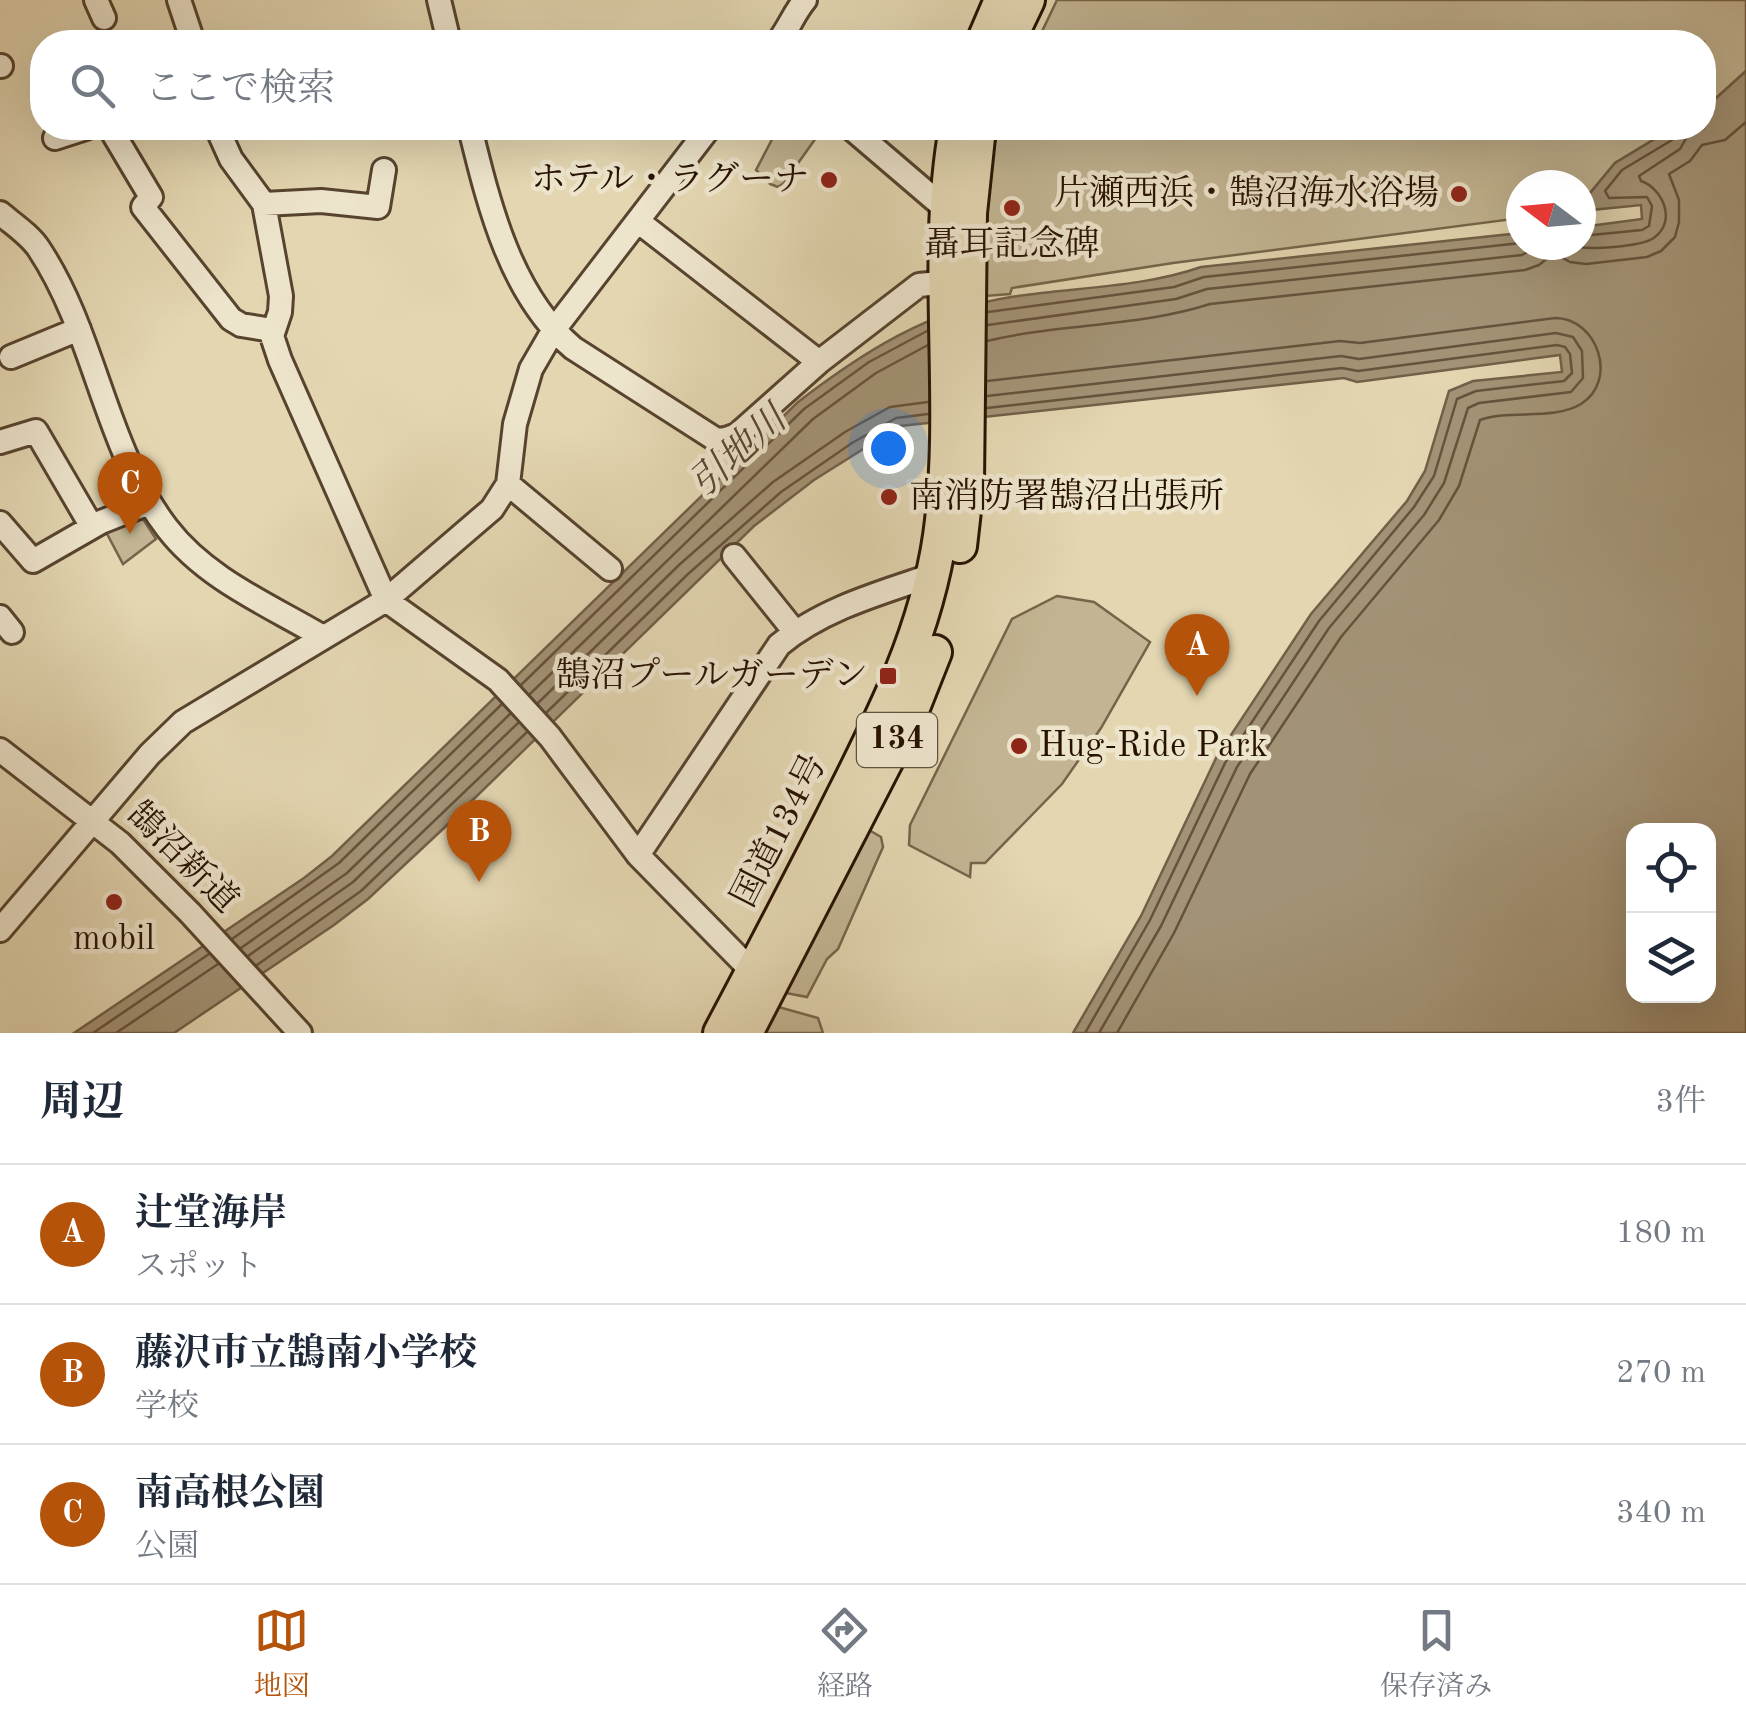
<!DOCTYPE html>
<html lang="ja">
<meta charset="utf-8">
<style>
body{margin:0;font-family:"Old Standard TT","Noto Serif JP",serif;background:#f2f2f3;color:#1f2937}
.controls{position:absolute;right:30px;bottom:30px;display:grid;overflow:hidden;border-radius:20px;box-shadow:0 10px 40px #0002}
.controls button{width:90px;height:90px;display:grid;place-items:center;padding:0;border:0;border-bottom:2px solid #e0e1e3;background:#fff;color:#1f2937;font:50px sans-serif}
.compass{position:absolute;left:1506px;top:170px;width:90px;height:90px;border-radius:50%;background:#fff;box-shadow:0 10px 40px #0002;rotate:286deg}
.you{position:absolute;left:888px;top:448px;width:35px;height:35px;margin:-25px;border:8px solid #fff;border-radius:50%;background:#1a73e8;box-shadow:0 0 0 15px #1a73e833}
.badge{display:grid;place-items:center;width:65px;height:65px;border-radius:50%;background:#b45309;color:#fff;font-size:32px;font-weight:700}
.pin{position:absolute;translate:-50% -82px;filter:drop-shadow(0 2px 5px #0008)}
.pin::after{content:'';position:absolute;top:52px;width:35px;height:30px;background:inherit;clip-path:polygon(0 0,100% 0,50% 100%)}
.list{margin:0;padding:0;list-style:none}
h2{display:flex;justify-content:space-between;align-items:center;height:130px;margin:0;padding:0 40px;font-size:42px}
h2 small{font-size:32px;font-weight:400;color:#747a83}
.list li{display:grid;grid-template-columns:65px 1fr auto;gap:30px;align-items:center;box-sizing:border-box;height:140px;padding:0 40px;border-top:2px solid #e0e1e3}
.list b{display:block;font-size:38px;white-space:nowrap}
.list p{margin:0;font-size:32px;white-space:nowrap;color:#747a83}
.list em{font-size:32px;font-style:normal;color:#747a83}
.icon{flex:none;width:55px;height:55px;fill:none;stroke:currentColor;stroke-width:2;stroke-linecap:round;stroke-linejoin:round}
.map{position:relative;flex:none;width:1746px;height:1033px;overflow:hidden}
.search{position:absolute;background:#fff;box-shadow:0 10px 40px #0002;left:30px;right:30px;top:30px;height:110px;display:flex;align-items:center;gap:25px;box-sizing:border-box;padding:0 35px;border-radius:40px;color:#747a83;font-size:38px}
.sheet{height:550px;background:#fff}
nav{display:flex;justify-content:space-around;align-items:center;box-sizing:border-box;height:140px;border-top:2px solid #e0e1e3;background:#fff;font-size:28px;color:#747a83}
nav a{display:grid;justify-items:center;gap:5px}
nav .on{color:#b45309}
.map>svg:first-child{display:block}
.green{fill:#c3b593;stroke:#76644a;stroke-width:2.5}
.water{fill:#a39376;stroke:#725f48;stroke-width:2.5;fill-rule:evenodd}
.lines{fill:none;stroke-linecap:round;stroke-linejoin:round}
.shore{stroke:#66523c;stroke-width:2.5}
.minor-casing{stroke:#57432e;stroke-width:28}
.highway-casing{stroke:#281202;stroke-width:38}
.minor{stroke:#ede4cc;stroke-width:22}
.highway{stroke:#e3d6b1;stroke-width:32}
.poi-dot{fill:#8f2418;stroke:#ede4cc;stroke-width:4}
.labels{text-anchor:middle;dominant-baseline:central;stroke-width:9;stroke-linejoin:round;paint-order:stroke}
.shield{fill:#ede4cc;stroke:#63513f;stroke-width:2.5}
.shield-label{font-size:32px;font-weight:bold;fill:#281202}
.poi-label{font-size:35px;fill:#281202;stroke:#ede4cc;text-anchor:end}
.street-label{font-size:35px;fill:#281202;stroke:#ede4cc}
.water-label{font-size:38px;font-style:italic;fill:#594630;stroke:#ede4cc}
</style>
<div class="map">
<svg width="1746" height="1033" viewBox="0 0 1746 1033">
<rect width="100%" height="100%" fill="#e3d6b1"/>
<filter id="stains"><feTurbulence type="fractalNoise" baseFrequency=".002" numOctaves="4"/><feColorMatrix values="0 0 0 0 .2 0 0 0 0 .09 0 0 0 0 .02 0 0 0 .5 -.17"/></filter>
<radialGradient id="worn" r=".72"><stop offset=".6" stop-color="#630" stop-opacity="0"/><stop offset="1" stop-color="#630" stop-opacity=".3"/></radialGradient>
<path class="green" d="M1057,0h689v71l-42,38v-67h-667z
M778,128h45l-39,55 -6,4 -8,-3 -14,-14z
M998,128h675l-58,35 -34,41v-19h-60v33l-348,45 -161,25 -2,6 -25,2 2,-118z
M139,513l17,26 -33,25 -18,-34z
M1057,596l37,6 56,40 -49,86 -39,56 -77,79h-14l-1,14 -61,-32 1,-20 102,-206z
M869,830l12,7 2,10 -45,102 -11,10 -20,38 -26,-5z
M775,1006l43,12 5,15h-62z"/>
<path class="water" d="M1746,71v962h-673l68,-117 76,-160 94,-142 96,-113 18,-30 24,-80 24,-10 89,-9 -2,-17 -203,27 -13,-4 -444,48 -86,54 -60,46 -310,302 -76,71 -34,26 -160,108h-100l230,-155 28,-22 466,-454c65,-50 131,-92 213,-105 63,-10 130,-9 190,-30l320,-34v12h60v-18l61,-8 -1,-14 -60,6v-7l34,-41 58,-35h31v-19zM1634,831h74v165h-74z"/>
<g class="lines">
<path class="shore" d="M1581,236l61,-6 7,-4 3,-20 -5,-9 -38,1 -4,-7 17,-21 50,-30 4,-12
M1570,245c15,6 73,2 85,-8 22,-17 7,-49 -14,-56l-2,-5 41,-27 12,-21
M988,312l186,-25 30,-10 317,-34
M988,325l188,-26 31,-10 315,-34 17,-10
M987,341c74,-18 152,-14 223,-37l315,-34 14,-5 15,-12 16,9 16,2 61,-7 14,-6 14,-14 4,-15v-22l-10,-26 21,-13 12,-16 23,-5 21,-18
M987,381l353,-40 20,2 195,-25c42,0 64,62 26,86 -28,17 -71,5 -101,16l-21,66 -20,34 -98,117 -91,137 -76,159 -57,100
M987,396l354,-40 18,3 197,-26 17,4 9,14 1,27 -12,14 -92,11 -11,5 -24,75 -20,32 -95,113 -92,139 -76,159 -62,107
M987,408l355,-40 16,3 199,-26 8,2 5,7 2,19 -8,8 -88,10 -19,8 -23,77 -20,31 -95,114 -93,140 -76,159 -65,113
M521,685l283,-276 65,-47 58,-31
M530,694l283,-275 63,-46 52,-28
M538,703l141,-138 94,-83 72,-50 45,-25 38,-5
M546,713l142,-139 93,-82 71,-49 44,-25 32,-4
M232,939l107,-76 163,-159
M241,948l106,-75 163,-159
M248,956l105,-74 165,-159
M257,965l104,-74 166,-159
M93,1033l116,-79
M116,1033l102,-69"/>
<defs>
<path id="minor" d="M96,0l8,18
M179,0l14,42
M439,0l10,42
M778,42c11,-14 16,-29 27,-42
M0,66h1
M110,128l41,69 -8,10 88,112 10,6 31,5
M217,128l14,31 33,45 17,92 -1,16 -8,24 8,24 106,240 112,80 52,57 88,118 105,107 21,16
M470,128c19,77 40,166 103,220l142,91 8,1 14,-5 82,-73
M851,128l97,83
M55,138l31,-10
M264,204l57,-3 57,6 6,-37
M0,213c13,11 30,22 39,36 57,86 65,197 128,279 39,51 102,77 156,109
M639,222l180,140 100,-77 41,-4
M11,357l68,-28
M0,442l36,-11 56,96
M508,484l102,85
M0,523l33,38 68,-39 48,-19
M734,556l61,76
M0,617l12,15
M0,750l120,93 70,70 110,120
M638,855l141,-210c43,-36 101,-52 154,-70
M0,930l150,-176 33,-32 203,-122 106,-91 16,-25 7,-60 16,-55 22,-38 156,-203"/>
<path id="highway" d="M983,42l18,-42
M1008,42l20,-42
M960,546l7,-62 3,-271 9,-85
M720,1033c38,-71 75,-143 112,-215 46,-92 93,-179 108,-282 19,-135 -8,-274 16,-408
M746,1033l164,-318 25,-63"/>
</defs>
<use href="#minor" class="minor-casing"/>
<use href="#highway" class="highway-casing"/>
<use href="#minor" class="minor"/>
<use href="#highway" class="highway"/>
</g>
<g class="poi-dot">
<circle cx="829" cy="180" r="10"/>
<circle cx="1459" cy="194" r="10"/>
<circle cx="1012" cy="208" r="10"/>
<circle cx="889" cy="497" r="10"/>
<rect x="878" y="666" width="20" height="20" rx="5"/>
<circle cx="1019" cy="746" r="10"/>
<circle cx="114" cy="902" r="10"/>
</g>
<g class="labels">
<rect class="shield" x="857" y="713" width="80" height="54" rx="8"/>
<g class="shield-label">
<text x="897" y="740">134</text>
</g>
<g class="poi-label">
<text x="809" y="180">ホテル・ラグーナ</text>
<text x="1439" y="194">片瀬西浜・鵠沼海水浴場</text>
<text x="1012" y="245" text-anchor="middle">聶耳記念碑</text>
<text x="909" y="497" text-anchor="start">南消防署鵠沼出張所</text>
<text x="868" y="676">鵠沼プールガーデン</text>
<text x="1039" y="746" text-anchor="start">Hug-Ride Park</text>
<text x="114" y="939" text-anchor="middle">mobil</text>
</g>
<g class="street-label">
<text transform="translate(780 831) rotate(-63)">国道134号</text>
<text transform="translate(182 858) rotate(45)">鵠沼新道</text>
</g>
<g class="water-label">
<text transform="translate(739 453) rotate(-42)">引地川</text>
</g>
</g>
<rect width="100%" height="100%" filter="url(#stains)"/>
<rect width="100%" height="100%" fill="url(#worn)"/>
</svg>
<div class="controls">
<button><svg class="icon" aria-label="locate" viewBox="0 0 24 24"><circle cx="12" cy="12" r="6"/><path d="M12 2v4M12 18v4M2 12h4M18 12h4"/></svg></button>
<button><svg class="icon" aria-label="layers" viewBox="0 0 24 24"><path d="M12 4l9 5-9 5-9-5zM3 14l9 5 9-5"/></svg></button>
</div>
<svg class="compass" viewBox="-18 -18 36 36"><path d="M0-13l5 13h-10z" fill="#e53935"/><path d="M0 13l5-13h-10z" fill="#747a83"/></svg>
<div class="you"></div>
<div class="pin badge" style="left:1197px;top:696px">A</div>
<div class="pin badge" style="left:479px;top:882px">B</div>
<div class="pin badge" style="left:130px;top:534px">C</div>
<div class="search"><svg class="icon" aria-label="search" viewBox="0 0 24 24"><circle cx="10" cy="10" r="6"/><path d="M15 15l6 6"/></svg>ここで検索</div>
</div>
<section class="sheet">
<h2>周辺<small>3件</small></h2>
<ul class="list">
<li><span class="badge">A</span><div><b>辻堂海岸</b><p>スポット</p></div><em>180 m</em></li>
<li><span class="badge">B</span><div><b>藤沢市立鵠南小学校</b><p>学校</p></div><em>270 m</em></li>
<li><span class="badge">C</span><div><b>南高根公園</b><p>公園</p></div><em>340 m</em></li>
</ul>
</section>
<nav>
<a class="on"><svg class="icon" aria-label="map" viewBox="0 0 24 24"><path d="M3 6l6-2 6 2 6-2v14l-6 2-6-2-6 2zM9 4v14M15 6v14"/></svg>地図</a>
<a><svg class="icon" aria-label="directions" viewBox="0 0 24 24"><path d="M12 3l9 9-9 9-9-9zM9 14v-3h6M13 9l2 2-2 2"/></svg>経路</a>
<a><svg class="icon" aria-label="saved" viewBox="0 0 24 24"><path d="M7 4h10v16l-5-4-5 4z"/></svg>保存済み</a>
</nav>
